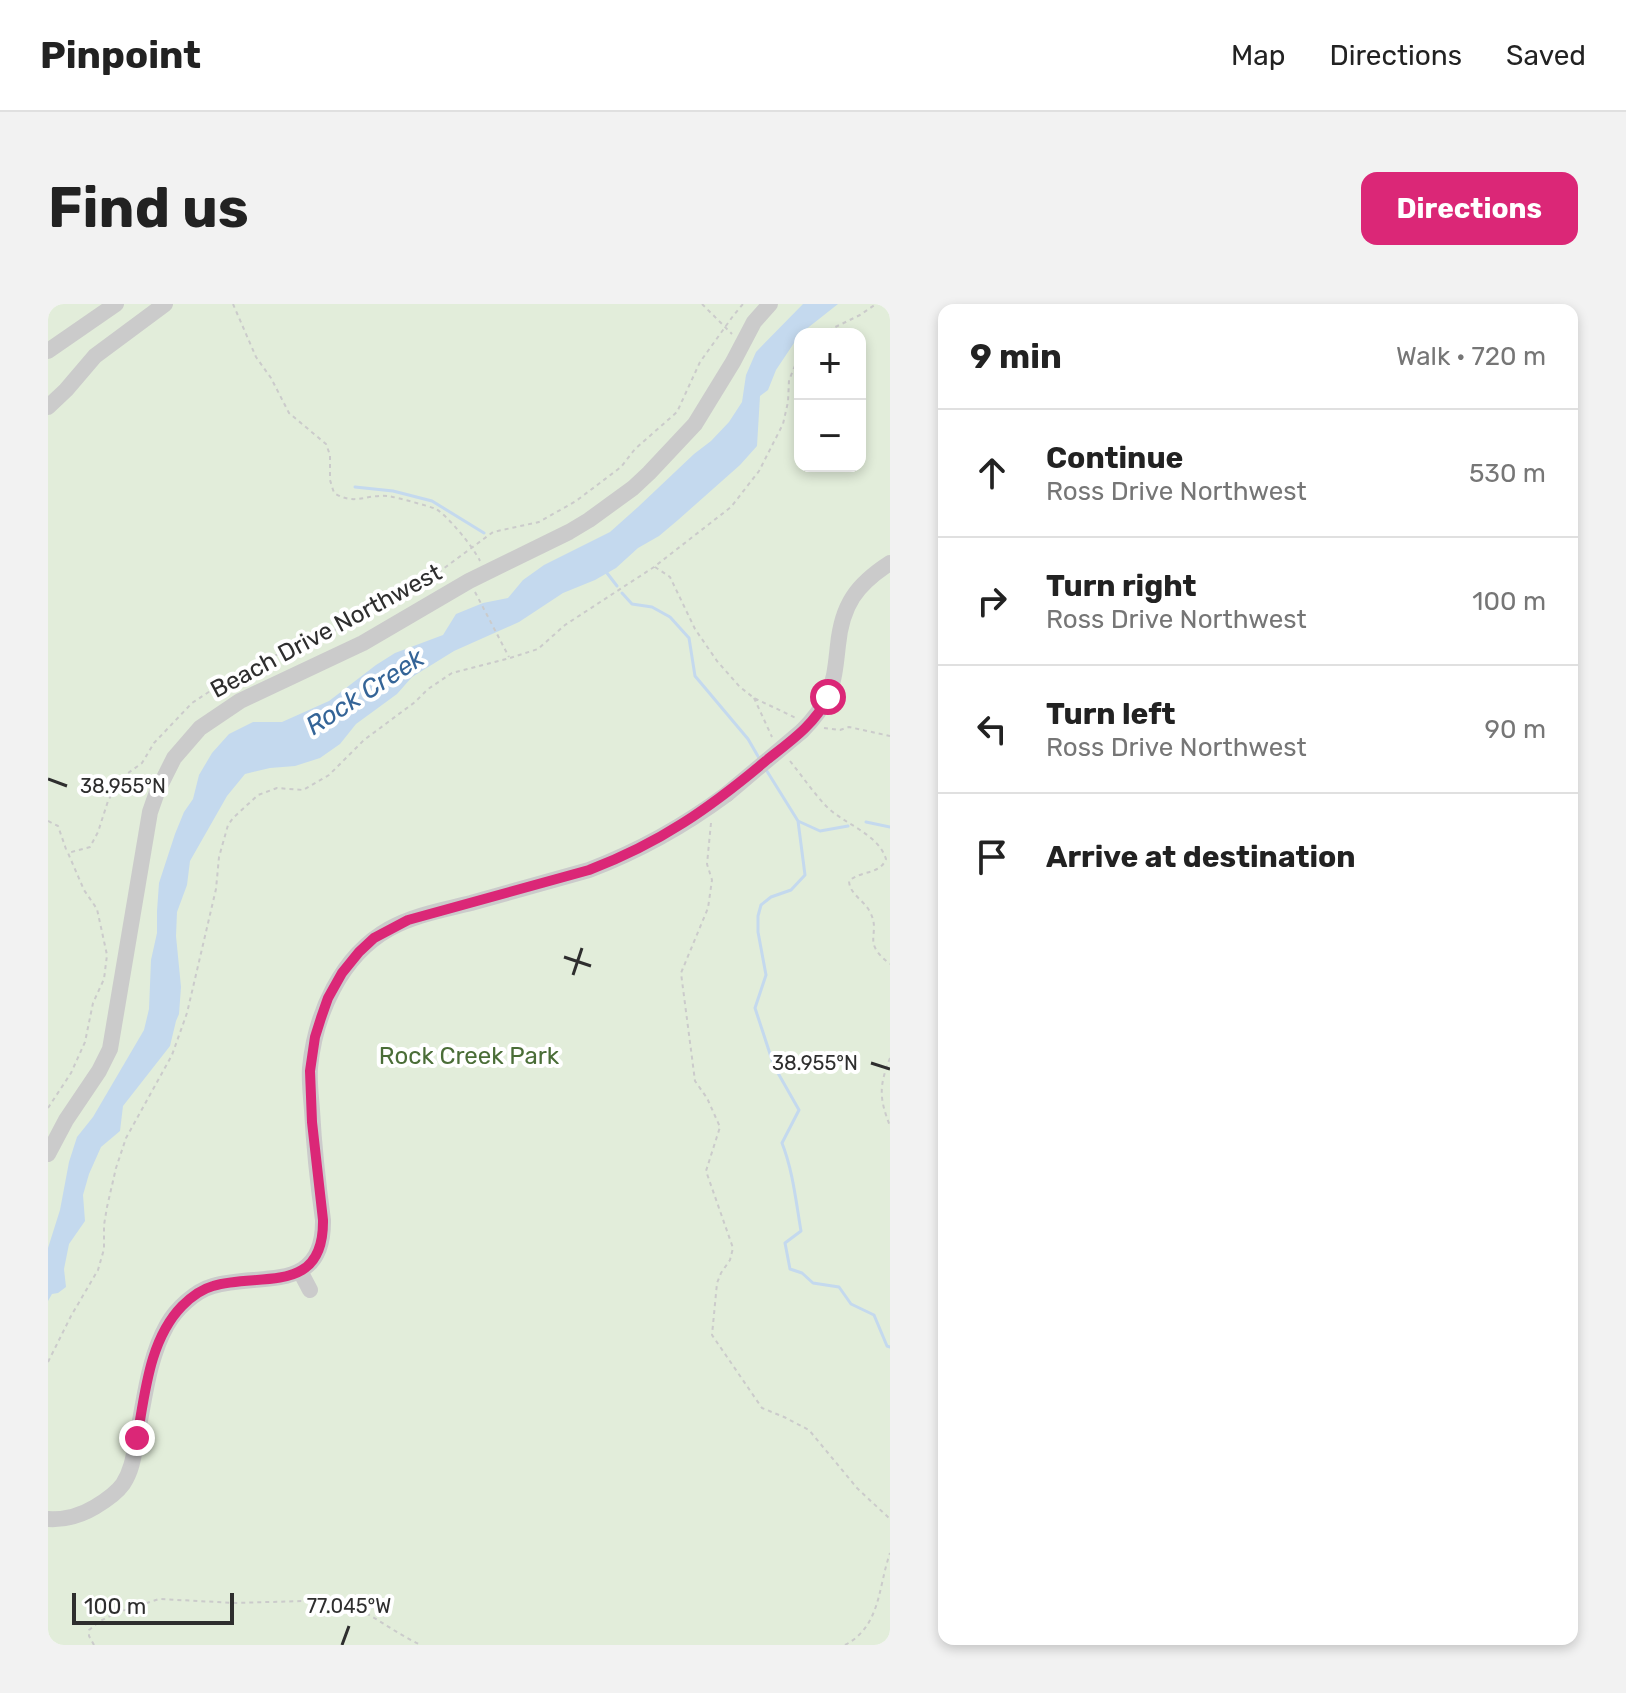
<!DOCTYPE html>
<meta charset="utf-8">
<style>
body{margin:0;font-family:Rubik,sans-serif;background:#f2f2f2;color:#222}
.controls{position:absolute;right:24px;top:24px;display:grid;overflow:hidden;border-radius:16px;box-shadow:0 4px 12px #0003}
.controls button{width:72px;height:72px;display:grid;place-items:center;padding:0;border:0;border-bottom:2px solid #e0e0e0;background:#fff;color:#222;font:40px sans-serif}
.scale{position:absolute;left:24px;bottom:20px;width:162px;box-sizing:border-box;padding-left:8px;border:4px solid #2e2e2e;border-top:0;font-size:22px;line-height:28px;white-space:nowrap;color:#2e2e2e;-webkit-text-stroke:6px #fff;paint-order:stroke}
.stop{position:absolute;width:24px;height:24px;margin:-18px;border:6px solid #db2777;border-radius:50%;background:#fff}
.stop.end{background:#db2777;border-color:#fff;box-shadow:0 2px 8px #0008}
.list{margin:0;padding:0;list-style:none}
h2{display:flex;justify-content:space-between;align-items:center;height:104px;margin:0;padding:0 32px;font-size:34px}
h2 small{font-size:26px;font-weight:400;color:#767676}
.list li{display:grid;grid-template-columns:52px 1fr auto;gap:24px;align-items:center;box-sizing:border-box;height:128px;padding:0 32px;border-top:2px solid #e0e0e0}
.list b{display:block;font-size:30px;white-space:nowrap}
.list p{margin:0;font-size:26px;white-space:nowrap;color:#767676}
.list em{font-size:26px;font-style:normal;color:#767676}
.icon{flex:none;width:44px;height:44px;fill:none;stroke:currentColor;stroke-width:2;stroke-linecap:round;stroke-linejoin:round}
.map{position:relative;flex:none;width:842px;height:1341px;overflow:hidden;border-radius:16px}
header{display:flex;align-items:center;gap:48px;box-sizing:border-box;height:112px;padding:0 40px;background:#fff;border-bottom:2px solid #e0e0e0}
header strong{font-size:38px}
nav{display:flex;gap:44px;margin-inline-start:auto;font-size:28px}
.intro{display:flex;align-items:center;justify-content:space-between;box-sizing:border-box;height:192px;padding:0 48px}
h1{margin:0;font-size:56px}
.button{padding:20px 36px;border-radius:16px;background:#db2777;color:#fff;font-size:28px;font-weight:700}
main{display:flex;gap:48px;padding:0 48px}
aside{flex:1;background:#fff;border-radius:16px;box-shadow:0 4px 12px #0003}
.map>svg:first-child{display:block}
.green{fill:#e2edda;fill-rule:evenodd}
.water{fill:#c4d9ee}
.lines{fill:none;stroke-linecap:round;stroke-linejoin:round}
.stream{stroke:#c4d9ee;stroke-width:3}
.path{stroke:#cbcbcb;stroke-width:2;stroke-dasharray:4 4;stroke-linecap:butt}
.minor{stroke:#cbcbcb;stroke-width:16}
.minor-bridge{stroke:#cbcbcb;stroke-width:16}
.route{stroke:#db2777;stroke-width:10}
.ticks{fill:none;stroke:#2e2e2e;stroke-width:3}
.labels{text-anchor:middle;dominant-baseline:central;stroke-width:8;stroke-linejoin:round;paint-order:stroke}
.street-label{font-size:24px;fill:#2e2e2e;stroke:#fff}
.park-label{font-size:24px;fill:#4a6d37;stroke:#fff}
.water-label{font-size:26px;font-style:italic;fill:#346497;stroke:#fff}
.ticks-label{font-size:20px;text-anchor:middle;fill:#2e2e2e;stroke:#fff;stroke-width:8;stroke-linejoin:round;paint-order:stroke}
</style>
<header>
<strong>Pinpoint</strong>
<nav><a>Map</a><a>Directions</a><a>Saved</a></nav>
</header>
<div class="intro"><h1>Find us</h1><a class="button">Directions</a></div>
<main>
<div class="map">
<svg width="842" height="1341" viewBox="0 0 842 1341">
<rect width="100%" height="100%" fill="#fff"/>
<path class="green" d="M0,0h842v1341h-842zM752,30h60v132h-60z"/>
<path class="water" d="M755,0h35l-38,30 -24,36 -8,20 -8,6 -3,50 -17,19 -62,55 -19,16 -21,12 -22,20 -21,12 -32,13 -44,29 -65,29 -42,26 -15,17 -41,30 -16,20 -20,14 -25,8 -25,2 -25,6 -18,22 -37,65 -3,24 -10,27 -1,24 5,51 -2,27 -3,7 -6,25 -47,60 -3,25 -19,16 -12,27 -6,21 2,26 -16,23 -5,25 2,18 -8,6 -6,1 -4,7v-53l12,-38 9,-48 8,-25 16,-20 51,-87 5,-21 2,-49 6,-27v-22l2,-28 16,-49 9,-22 9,-13 6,-24 13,-22 17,-19 24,-12h29l47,-21 47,-36 19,-12 48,-18 13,-21 27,-11 25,-5 15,-18 21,-15 66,-33 28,-25 56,-53 17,-13 18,-19 13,-20 4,-27 10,-23z"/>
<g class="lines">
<path class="stream" d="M307,183l38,4 39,10 52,32
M559,269l10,13
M574,289l10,11 20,3 18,10 19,21 6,38 53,63 11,19
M717,464l33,53 7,54 -14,15 -20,7 -10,8 -3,11v16l8,43 -11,33 19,58 25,44 -17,33c11,28 14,59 19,88l-16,12 5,26 12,4 11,10 26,4 12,17 23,11 13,31 3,1
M750,517l22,10 28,-5
M818,518l24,5"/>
<path class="path" d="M185,0l23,53 15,21 18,35 37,31 4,11v25l4,13c21,13 32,1 54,3 7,1 41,10 48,13 12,7 38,39 44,52
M654,0l30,30
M773,30l39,-19 16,-11
M607,263l15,10 25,52 22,32 23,26 14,11 42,20
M427,288l34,65
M706,394l18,39
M776,424l16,2 9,-3 41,9
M742,457c12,15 23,31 36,45 17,18 52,27 60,53 -6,16 -25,11 -37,22 1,14 15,19 21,31 12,23 -10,29 20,52
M0,517l10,5 9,26
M663,519l-4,41 5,16 -4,28 -27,65 14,108 12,17 13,29 -14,44 27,77 -3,12 -9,13 -4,10 -5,52 50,73 22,9 25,13 48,58 33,31
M842,754c-11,28 -11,40 0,68
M0,804l23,-35 14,-31 8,-39 11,-24 3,-24 -10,-46 -13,-19 -16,-37 22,-6 8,-15 10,-31 8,-15 8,-10 18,-13 12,-20 38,-40 41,-27 31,-18 29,-7 40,-20 23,-15 25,-11 17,-11 26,-11 69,-51 46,-10 37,-21 45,-34 14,-18 42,-37 23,-50 33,-46 10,-12
M0,1058l23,-46 27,-46 6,-21v-24l3,-18 9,-39 10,-30 46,-83 15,-42 29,-124 3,-32 9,-32 5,-7 25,-23 19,-7 26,2 26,-15 35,-35 51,-38 13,-13 24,-16 58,-15 28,-9 27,-24 89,-58 77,-60 28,-36 24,-47 5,-22 1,-22 11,-26
M46,1341l-5,-9v-6l11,-9 16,-8 43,-14 77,4 100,-3c31,9 56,32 85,45
M797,1341c36,-19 33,-58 45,-92"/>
<path class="minor" d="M0,47l68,-47
M0,103l18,-17 29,-34 70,-52
M754,427c11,-11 20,-22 26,-36 7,-16 8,-33 10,-50 4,-40 18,-60 52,-82
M0,850l18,-34 33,-49 11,-22 40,-237 7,-20 17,-34 26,-30 40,-27 123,-58 106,-62 100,-49 20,-12 44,-32 16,-15 46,-49 38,-62 21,-40 16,-18
M252,967l10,19
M0,1215c17,1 32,-3 47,-12 10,-6 21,-13 28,-23 11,-17 11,-34 15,-53 7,-35 11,-74 29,-106 9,-16 28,-34 46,-39 47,-14 111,9 110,-66 -5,-36 -9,-73 -11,-110 -1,-14 -3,-28 -2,-42 5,-54 31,-112 79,-139 25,-14 54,-19 82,-26 39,-11 78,-22 118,-33 50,-19 95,-44 138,-76"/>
<path class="minor-bridge" d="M679,490l75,-63"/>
</g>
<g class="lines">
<path class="route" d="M89,1134c8,-44 12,-98 45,-132 8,-8 20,-17 31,-20 47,-14 111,10 110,-66l-11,-98 -2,-51 5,-34 6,-19 7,-20 14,-25 17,-21 15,-14 34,-18 181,-50c71,-27 121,-62 179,-111 23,-18 47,-35 60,-62"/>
</g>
<path class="ticks" d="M0,475l19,7M516,653l27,9M525,671l9,-27M823,759l19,6M294,1341l7,-19"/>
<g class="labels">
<g class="street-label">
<text transform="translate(278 327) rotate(-28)">Beach Drive Northwest</text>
</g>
<g class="park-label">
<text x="421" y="752">Rock Creek Park</text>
</g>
<g class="water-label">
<text transform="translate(317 388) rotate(-33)">Rock Creek</text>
</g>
</g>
<g class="ticks-label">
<text x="75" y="489">38.955°N</text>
<text x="767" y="766">38.955°N</text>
<text x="301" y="1309">77.045°W</text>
</g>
</svg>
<div class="controls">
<button>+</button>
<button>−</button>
</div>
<div class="scale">100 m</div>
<div class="stop" style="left:780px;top:393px"></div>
<div class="stop end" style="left:89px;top:1134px"></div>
</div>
<aside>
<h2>9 min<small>Walk · 720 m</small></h2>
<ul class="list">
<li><svg class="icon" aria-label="ahead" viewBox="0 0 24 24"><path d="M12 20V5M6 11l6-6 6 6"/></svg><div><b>Continue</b><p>Ross Drive Northwest</p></div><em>530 m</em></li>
<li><svg class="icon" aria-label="right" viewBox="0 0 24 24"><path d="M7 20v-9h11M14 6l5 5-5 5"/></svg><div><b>Turn right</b><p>Ross Drive Northwest</p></div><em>100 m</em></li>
<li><svg class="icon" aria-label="left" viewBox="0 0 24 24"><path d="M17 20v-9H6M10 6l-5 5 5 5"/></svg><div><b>Turn left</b><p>Ross Drive Northwest</p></div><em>90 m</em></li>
<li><svg class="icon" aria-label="arrive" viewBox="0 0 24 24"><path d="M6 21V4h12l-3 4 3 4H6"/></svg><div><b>Arrive at destination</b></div></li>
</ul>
</aside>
</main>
